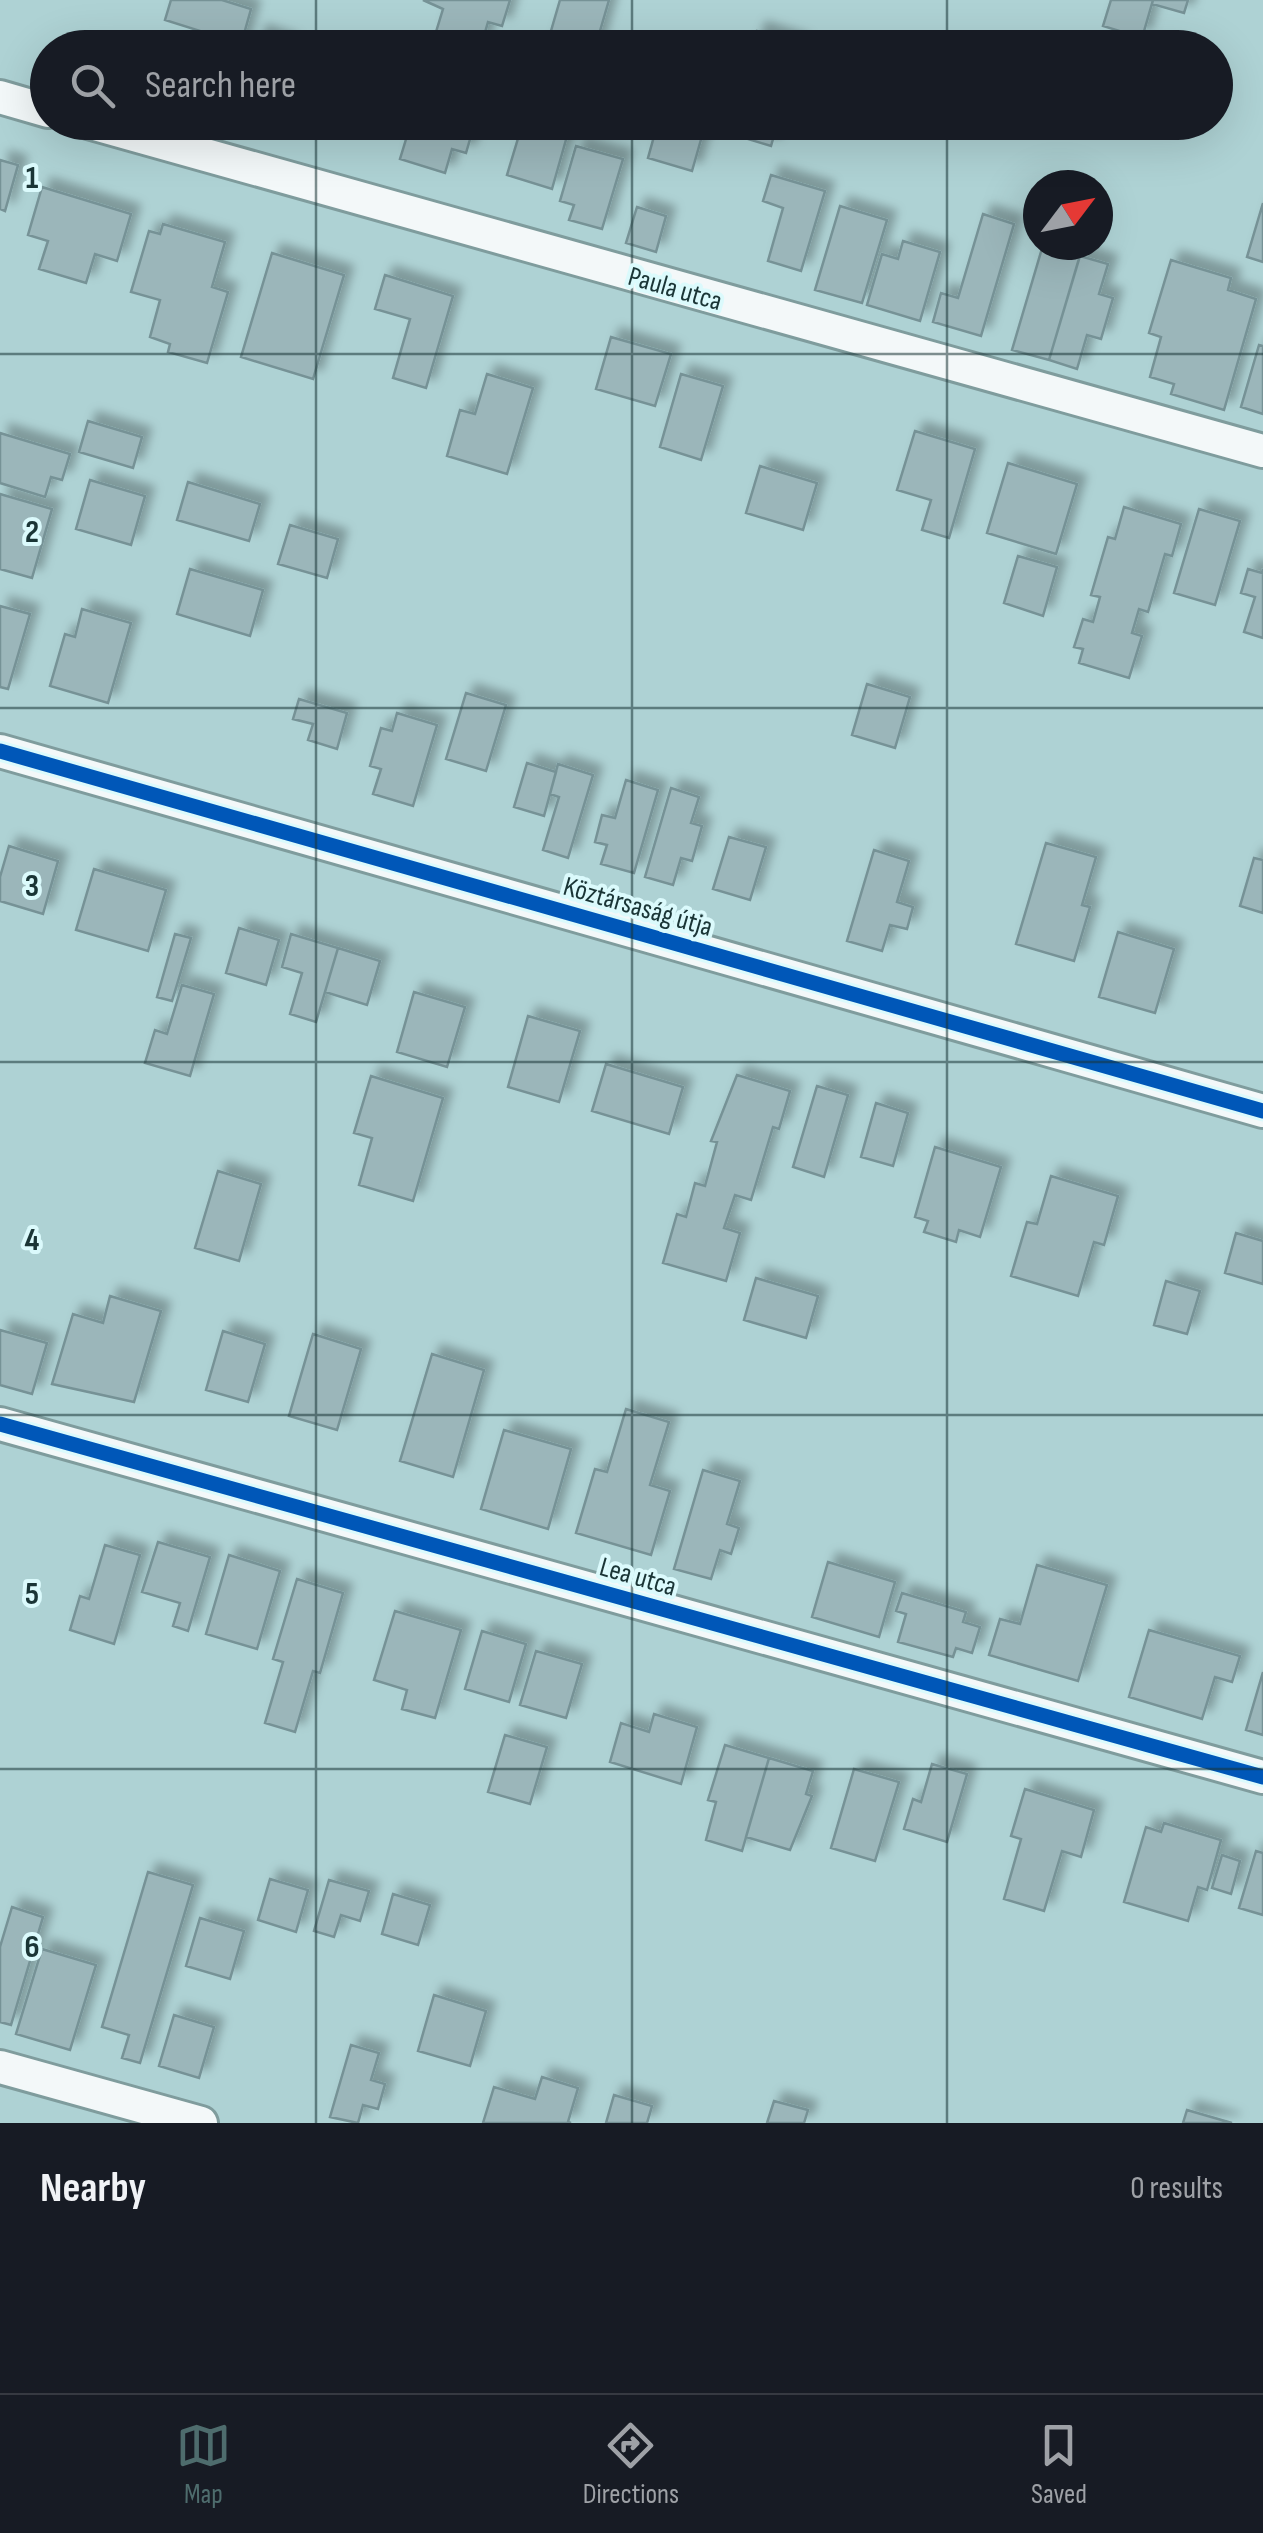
<!DOCTYPE html>
<meta charset="utf-8">
<style>
body{margin:0;font-family:"Sofia Sans Condensed",sans-serif;background:#20242c;color:#f1f3f6}
.compass{position:absolute;left:1023px;top:170px;width:90px;height:90px;border-radius:50%;background:#171b24;box-shadow:0 10px 40px #0002;rotate:58deg}
.list{margin:0;padding:0;list-style:none}
h2{display:flex;justify-content:space-between;align-items:center;height:130px;margin:0;padding:0 40px;font-size:42px}
h2 small{font-size:32px;font-weight:400;color:#9ea1a6}
.icon{flex:none;width:55px;height:55px;fill:none;stroke:currentColor;stroke-width:2;stroke-linecap:round;stroke-linejoin:round}
.map{position:relative;flex:none;width:1263px;height:2123px;overflow:hidden}
.search{position:absolute;background:#171b24;box-shadow:0 10px 40px #0002;left:30px;right:30px;top:30px;height:110px;display:flex;align-items:center;gap:25px;box-sizing:border-box;padding:0 35px;border-radius:55px;color:#9ea1a6;font-size:38px}
.sheet{height:270px;background:#171b24}
nav{display:flex;justify-content:space-around;align-items:center;box-sizing:border-box;height:140px;border-top:2px solid #363941;background:#171b24;font-size:28px;color:#9ea1a6}
nav a{display:grid;justify-items:center;gap:5px}
nav .on{color:#4e6c6d}
.map>svg:first-child{display:block}
.building{fill:#9bb6ba;stroke:#769296;stroke-width:2.5;filter:url(#shadow)}
.lines{fill:none;stroke-linecap:round;stroke-linejoin:round}
.minor-casing{stroke:#7f9c9d;stroke-width:38}
.minor{stroke:#f3f8f9;stroke-width:32}
.cycleway-casing{stroke:#dbfafc;stroke-width:21}
.cycleway{stroke:#0057b8;stroke-width:15}
.grid{fill:none;stroke:#1a3536;stroke-width:2.5;stroke-opacity:0.55}
.labels{text-anchor:middle;dominant-baseline:central;stroke-width:8;stroke-linejoin:round;paint-order:stroke}
.street-label{font-size:28px;fill:#1a3536;stroke:#dbfafc}
.grid-label{font-size:32px;text-anchor:middle;font-weight:bold;fill:#1a3536;stroke:#dbfafc;stroke-width:8;stroke-linejoin:round;paint-order:stroke}
</style>
<div class="map">
<svg width="1263" height="2123" viewBox="0 0 1263 2123">
<defs>
<filter id="shadow"><feDropShadow dx="9" dy="-9" stdDeviation="5" flood-color="#0004"/></filter>
</defs>
<rect width="100%" height="100%" fill="#aed2d4"/>
<path class="building" d="M171,0h51l29,9 -11,39h-30l3,-13 -48,-15z
M423,0h87l-8,26 -14,-4 -7,24 -45,-14 7,-23z
M560,0h49l-14,48h-49z
M1111,0h42l-11,38 -39,-12z
M1153,0h35l-4,13 -32,-9z
M757,31l43,13 -1,4h-47z
M258,34l31,10 -1,4h-34z
M389,122h86l-9,31 -14,-4 -7,24 -45,-14 7,-23 -20,-7z
M523,122h48l-19,67 -45,-14z
M658,122h48l-14,49 -44,-13z
M731,122h47l-7,24 -43,-13z
M576,146l47,13 -21,70 -33,-9 5,-15 -14,-4z
M0,160l18,5 -13,46 -5,-2z
M771,175l54,16 -24,80 -33,-10 15,-53 -20,-7z
M42,187l89,27 -14,47 -22,-7 -9,29 -47,-14 9,-28 -20,-6z
M1263,203v59l-16,-5z
M840,206l47,14 -25,83 -47,-13z
M637,207l29,9 -10,36 -30,-9z
M983,214l31,10 -33,112 -48,-14 8,-29 17,5z
M163,224l62,18 -13,45 16,5 -21,71 -39,-11 2,-8 -20,-7 10,-37 -29,-8 18,-61 11,3z
M903,241l37,11 -20,69 -53,-16 15,-51 16,5z
M1043,245h40l-34,115 -37,-10z
M272,253l72,22 -31,104 -72,-22z
M1080,256l28,8 -9,30 14,4 -12,41 -14,-4 -10,34 -28,-9z
M1171,260l60,18 -3,12 28,9 -32,111 -53,-16 3,-10 -24,-7 11,-40 -12,-4z
M385,275l68,21 -27,92 -33,-10 17,-59 -35,-10z
M611,337l60,17 -16,52 -59,-17z
M1259,345l4,1v68l-22,-7z
M487,374l46,14 -26,86 -60,-18 13,-46 15,4z
M681,374l42,12 -22,74 -41,-13z
M88,421l54,16 -9,31 -54,-16z
M915,431l60,18 -26,89 -27,-8 9,-30 -34,-10z
M0,433l70,21 -8,26 -11,-3 -6,20 -45,-14z
M1008,463l69,21 -21,70 -69,-21z
M760,466l57,17 -14,47 -57,-17z
M90,480l55,16 -14,49 -55,-16z
M188,482l72,22 -11,37 -72,-21z
M0,494l52,15 -20,69 -32,-9z
M1124,507l57,17 -9,32 -7,-2 -17,58 -9,-3 -7,24 10,3 -13,42 -50,-15 4,-14 -9,-2 9,-28 10,3 7,-25 -9,-2 17,-58 7,2z
M1199,509l41,12 -25,84 -41,-12z
M290,525l48,14 -11,39 -49,-14z
M1018,556l39,11 -14,49 -39,-13z
M190,569l73,21 -13,46 -73,-22z
M1248,569l14,4 1,-4v69l-19,-6 11,-35 -14,-4z
M0,606l30,8 -22,75 -8,-2z
M82,609l49,14 -23,80 -58,-17 15,-52 10,3z
M867,684l43,13 -15,51 -43,-13z
M466,693l40,12 -20,66 -40,-12z
M299,699l48,14 -10,36 -29,-9 5,-16 -20,-5z
M397,713l40,12 -24,81 -40,-12 8,-25 -11,-3 11,-38 11,3z
M527,763l29,9 -12,44 -30,-9z
M558,764l35,11 -25,83 -25,-8 16,-53 -9,-3z
M626,780l32,10 -24,83 -33,-9 6,-19 -12,-3 7,-27 13,3z
M671,788l28,9 -8,26 11,3 -10,35 -11,-3 -8,27 -28,-8z
M729,837l37,10 -16,53 -37,-11z
M1046,843l50,14 -14,48 8,2 -16,54 -58,-17z
M9,846l49,15 -15,53 -43,-13v-24z
M874,850l35,11 -12,41 16,5 -6,22 -17,-4 -8,26 -35,-10z
M1254,858l9,2v53l-23,-7z
M94,869l72,21 -18,61 -72,-21z
M239,928l40,12 -13,45 -40,-12z
M1118,932l56,17 -19,64 -56,-16z
M175,934l16,4 -19,63 -15,-4z
M291,934l47,14 -22,74 -26,-8 12,-41 -20,-6z
M338,948l42,13 -13,44 -42,-13z
M182,985l32,9 -24,82 -45,-13 10,-33 12,4z
M414,992l51,15 -18,60 -50,-15z
M528,1016l52,15 -21,71 -51,-15z
M606,1064l77,23 -14,47 -77,-23z
M737,1075l53,16 -11,38 -6,-2 -22,73 -16,-5 -11,33 16,5 -14,48 -63,-18 14,-49 9,3 9,-34 10,3 12,-44 -6,-1z
M371,1076l72,22 -30,103 -54,-16 13,-47 -18,-5z
M817,1086l31,9 -24,82 -31,-10z
M876,1103l32,10 -15,53 -32,-9z
M935,1147l66,20 -21,70 -21,-7 -3,12 -32,-10 4,-11 -13,-4z
M218,1171l43,13 -22,77 -44,-13z
M1051,1176l67,20 -14,49 -10,-3 -16,54 -67,-20 16,-54 10,2z
M1236,1233l27,8v43l-38,-11z
M756,1278l62,18 -12,42 -62,-18z
M1166,1281l34,10 -13,43 -33,-9z
M110,1296l51,15 -27,91 -82,-18 21,-70 30,9z
M0,1330l47,13 -15,51 -32,-9z
M223,1331l42,13 -17,58 -42,-12z
M313,1334l48,15 -24,81 -48,-14z
M432,1354l52,16 -31,107 -53,-16z
M626,1409l43,13 -19,63 20,6 -19,64 -75,-22 19,-64 12,3z
M504,1430l67,19 -23,80 -67,-20z
M703,1470l37,11 -13,43 12,4 -8,26 -11,-4 -9,29 -37,-10z
M158,1542l52,15 -22,74 -15,-5 7,-23 -38,-11z
M105,1545l35,10 -26,89 -44,-14 10,-34 9,3z
M229,1555l51,16 -23,78 -51,-15z
M828,1562l67,20 -16,55 -67,-20z
M1037,1565l70,20 -29,96 -89,-26 11,-36 20,5z
M297,1579l46,14 -23,80 -7,-2 -18,61 -30,-9 18,-61 -10,-3z
M902,1593l64,19 -3,10 17,5 -8,26 -16,-5 -3,9 -55,-15 8,-28 -10,-3z
M395,1611l66,19 -26,88 -33,-9 5,-19 -33,-10z
M1149,1630l91,26 -8,26 -17,-5 -13,42 -73,-22z
M482,1631l44,13 -17,58 -44,-13z
M536,1651l46,13 -16,54 -46,-13z
M1263,1672v63l-17,-5z
M654,1714l43,13 -16,57 -71,-22 11,-39 28,9z
M505,1735l42,12 -17,57 -42,-12z
M725,1745l44,13 -27,93 -36,-11 10,-38 -8,-2z
M769,1758l44,13 -7,23 6,2 -22,54 -44,-13z
M932,1764l35,10 -20,68 -43,-13 9,-30 8,3z
M854,1769l45,13 -24,79 -44,-13z
M1025,1789l69,21 -13,47 -19,-6 -18,60 -40,-12 17,-60 -10,-3z
M1164,1823l57,17 -14,50 -9,-3 -10,34 -64,-19 22,-75 15,5z
M1256,1851l7,2v62l-24,-7z
M1222,1855l18,6 -9,33 -19,-6z
M148,1872l45,13 -53,178 -18,-5 7,-23 -27,-8z
M270,1879l38,11 -12,42 -38,-12z
M329,1880l40,11 -9,30 -19,-6 -7,22 -20,-6z
M393,1894l37,11 -12,40 -36,-11z
M12,1907l31,10 -32,108 -11,-3v-75z
M200,1918l44,13 -14,48 -44,-13z
M42,1949l54,16 -26,85 -54,-16z
M434,1995l52,16 -16,55 -52,-15z
M174,2015l40,12 -15,51 -40,-12z
M351,2045l28,8 -8,27 14,4 -7,25 -15,-4 -5,18 -28,-6z
M542,2077l36,11 -10,34 3,1h-88l11,-36 41,12z
M614,2095l38,11 -5,17h-41z
M774,2101l34,9 -4,13h-37z
M1187,2110l45,13h-49z"/>
<g class="lines">
<defs>
<path id="minor" d="M0,97l48,14
M88,122l1175,329
M0,751l1263,360
M0,1424l1263,353
M0,2067l201,56"/>
</defs>
<use href="#minor" class="minor-casing"/>
<use href="#minor" class="minor"/>
<defs>
<path id="cycleway" d="M0,751l1263,360
M0,1424l1263,353"/>
</defs>
<use href="#cycleway" class="cycleway-casing"/>
<use href="#cycleway" class="cycleway"/>
</g>
<path class="grid" d="M316,0v48M632,0v48M947,0v48M316,122v2001M632,122v2001M947,122v2001M0,354h1263M0,708h1263M0,1062h1263M0,1415h1263M0,1769h1263"/>
<g class="labels">
<g class="street-label">
<text transform="translate(675 289) rotate(16)">Paula utca</text>
<text transform="translate(638 907) rotate(16)">Köztársaság útja</text>
<text transform="translate(638 1577) rotate(16)">Lea utca</text>
</g>
</g>
<g class="grid-label">
<text x="32" y="188">1</text>
<text x="32" y="542">2</text>
<text x="32" y="896">3</text>
<text x="32" y="1250">4</text>
<text x="32" y="1604">5</text>
<text x="32" y="1957">6</text>
</g>
</svg>
<svg class="compass" viewBox="-18 -18 36 36"><path d="M0-13l5 13h-10z" fill="#e53935"/><path d="M0 13l5-13h-10z" fill="#9ea1a6"/></svg>
<div class="search"><svg class="icon" aria-label="search" viewBox="0 0 24 24"><circle cx="10" cy="10" r="6"/><path d="M15 15l6 6"/></svg>Search here</div>
</div>
<section class="sheet">
<h2>Nearby<small>0 results</small></h2>
<ul class="list">
</ul>
</section>
<nav>
<a class="on"><svg class="icon" aria-label="map" viewBox="0 0 24 24"><path d="M3 6l6-2 6 2 6-2v14l-6 2-6-2-6 2zM9 4v14M15 6v14"/></svg>Map</a>
<a><svg class="icon" aria-label="directions" viewBox="0 0 24 24"><path d="M12 3l9 9-9 9-9-9zM9 14v-3h6M13 9l2 2-2 2"/></svg>Directions</a>
<a><svg class="icon" aria-label="saved" viewBox="0 0 24 24"><path d="M7 4h10v16l-5-4-5 4z"/></svg>Saved</a>
</nav>
